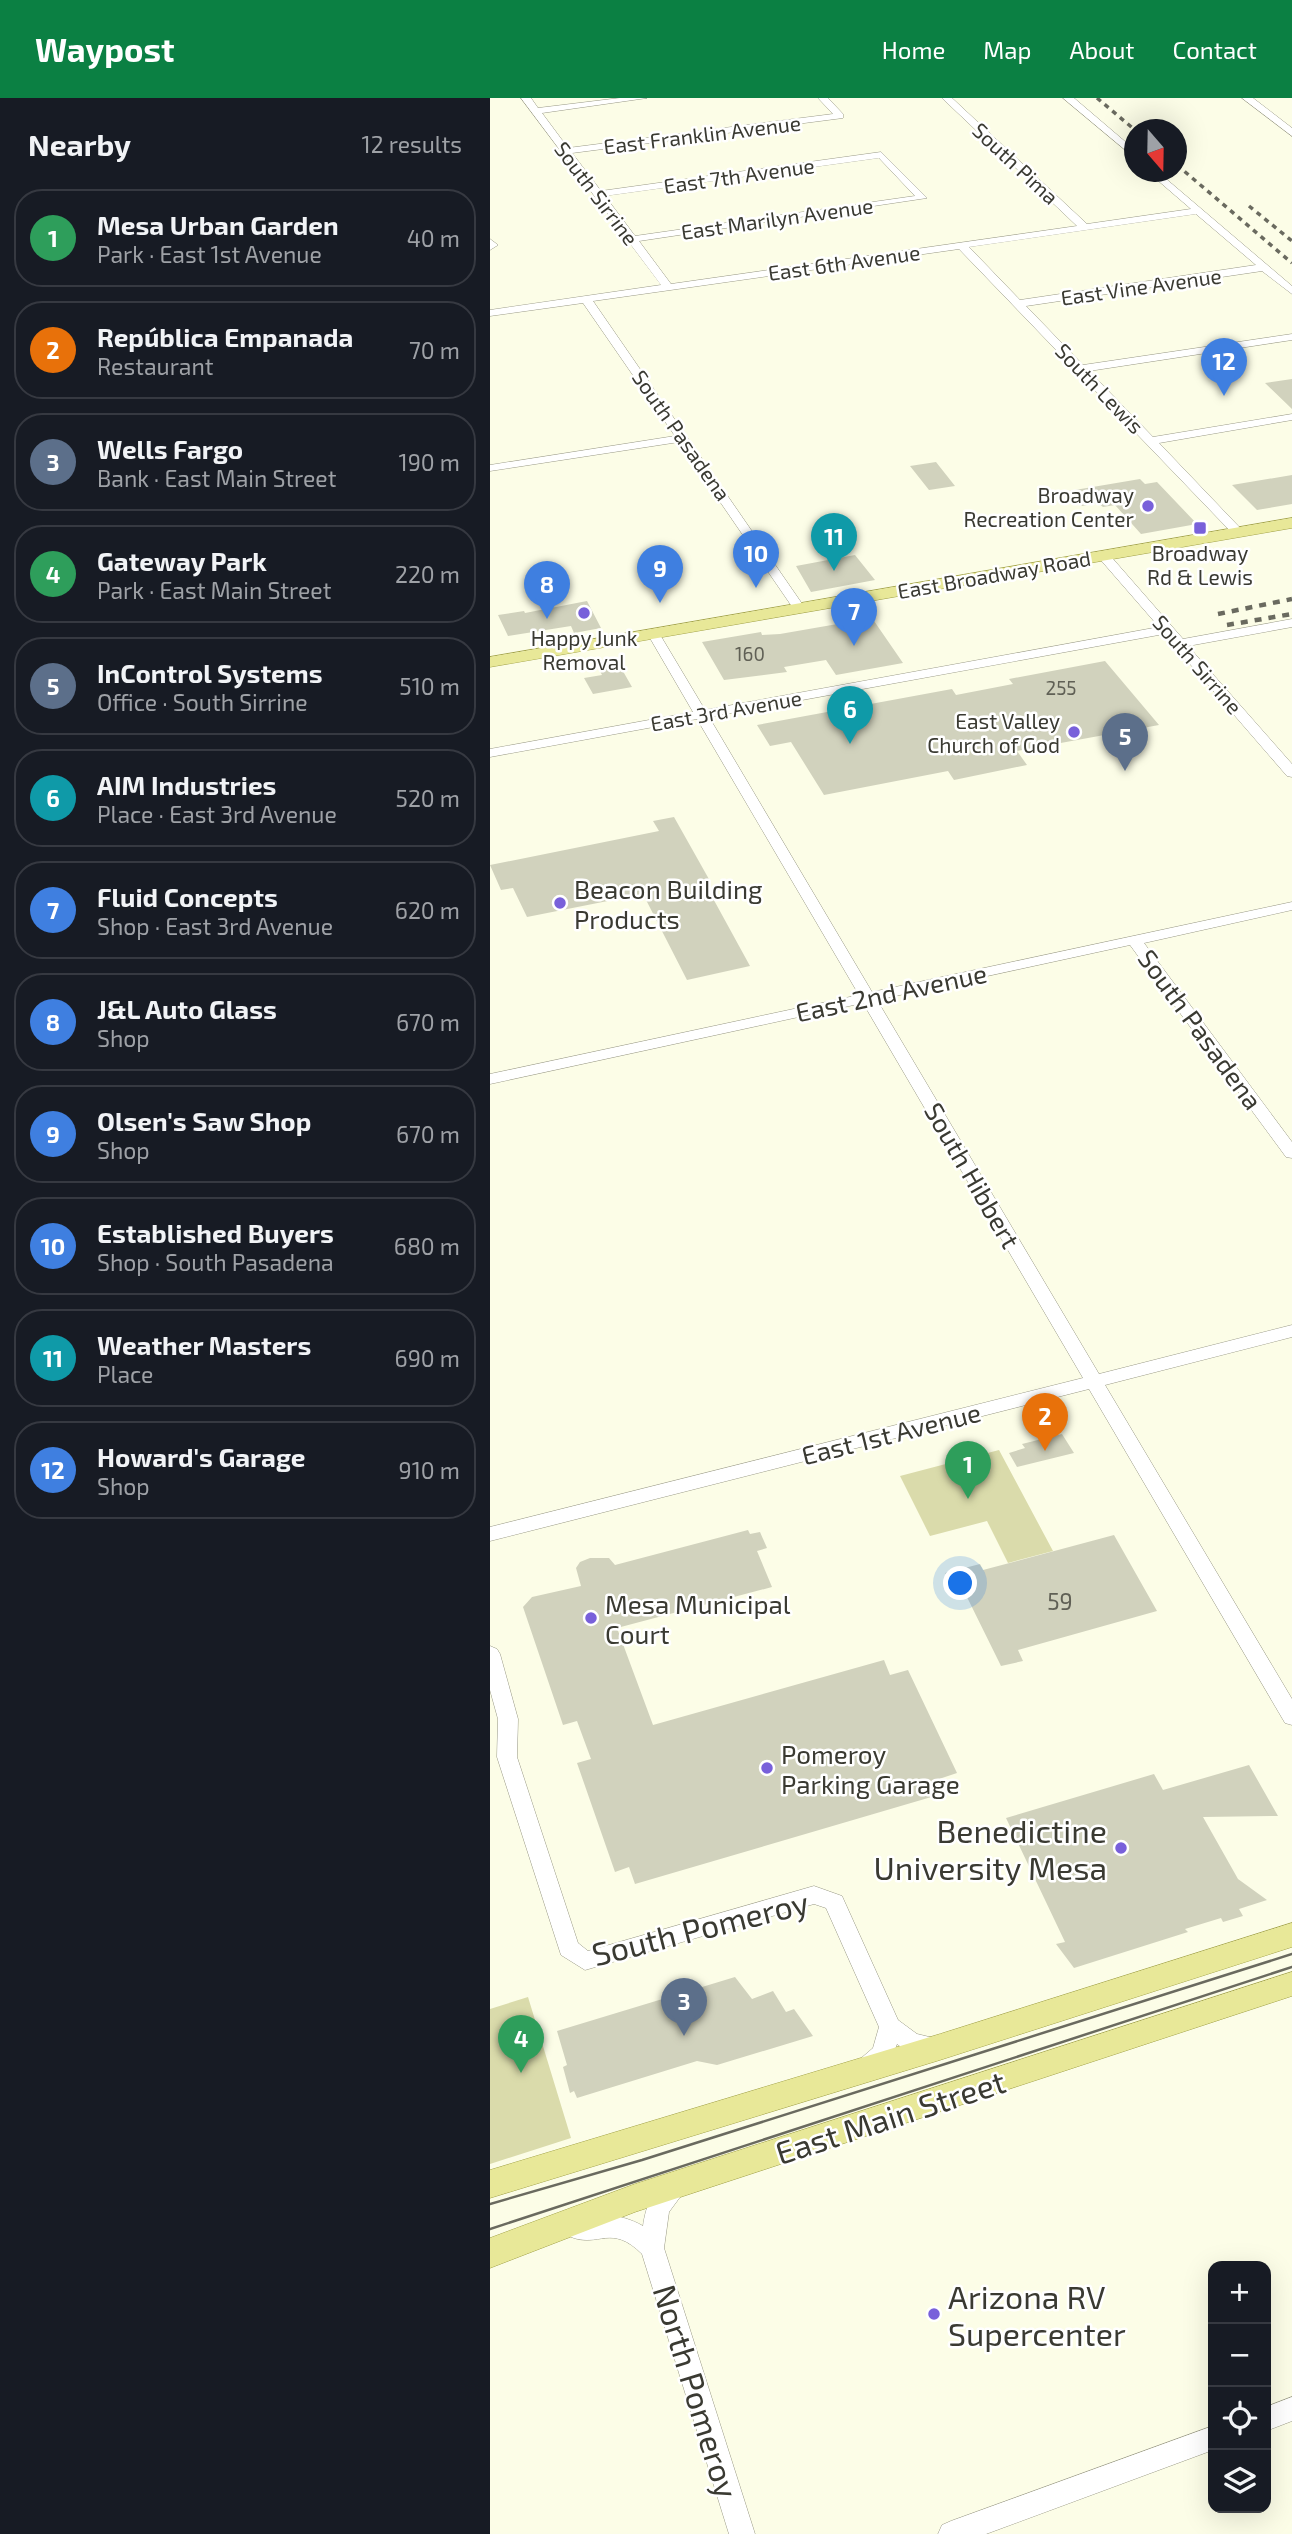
<!DOCTYPE html>
<meta charset="utf-8">
<style>
body{margin:0;font-family:"Exo 2",sans-serif;background:#20242c;color:#f1f3f6}
.controls{position:absolute;right:21px;bottom:21px;display:grid;overflow:hidden;border-radius:14px;box-shadow:0 7px 28px #0002}
.controls button{width:63px;height:63px;display:grid;place-items:center;padding:0;border:0;border-bottom:2px solid #363941;background:#171b24;color:#f1f3f6;font:35px sans-serif}
.compass{position:absolute;left:634px;top:21px;width:63px;height:63px;border-radius:50%;background:#171b24;box-shadow:0 7px 28px #0002;rotate:160deg}
.you{position:absolute;left:471px;top:1486px;width:24px;height:24px;margin:-18px;border:5px solid #fff;border-radius:50%;background:#1a73e8;box-shadow:0 0 0 10px #1a73e833}
.badge{display:grid;place-items:center;width:46px;height:46px;border-radius:50%;background:#0b8043;color:#fff;font-size:23px;font-weight:700}
.pin{position:absolute;translate:-50% -58px;filter:drop-shadow(0 2px 4px #0008)}
.pin::after{content:'';position:absolute;top:37px;width:24px;height:21px;background:inherit;clip-path:polygon(0 0,100% 0,50% 100%)}
.list{margin:0;padding:0;list-style:none}
h2{display:flex;justify-content:space-between;align-items:center;height:91px;margin:0;padding:0 28px;font-size:30px}
h2 small{font-size:23px;font-weight:400;color:#9ea1a6}
.list li{display:grid;grid-template-columns:46px 1fr auto;gap:21px;align-items:center;box-sizing:border-box;height:98px;margin:0 14px 14px;padding:0 14px;border:2px solid #363941;border-radius:28px}
.list b{display:block;font-size:26px;white-space:nowrap}
.list p{margin:0;font-size:23px;white-space:nowrap;color:#9ea1a6}
.list em{font-size:23px;font-style:normal;color:#9ea1a6}
.icon{flex:none;width:38px;height:38px;fill:none;stroke:currentColor;stroke-width:2;stroke-linecap:round;stroke-linejoin:round}
.map{position:relative;flex:none;width:802px;height:2436px;overflow:hidden}
header{display:flex;align-items:center;gap:42px;box-sizing:border-box;height:98px;padding:0 35px;background:#0b8043;color:#fff}
header strong{font-size:33px}
nav{display:flex;gap:38px;margin-inline-start:auto;font-size:24px}
main{display:flex}
aside{flex:1;background:#171b24}
.map>svg:first-child{display:block}
.green{fill:#dadbab}
.building{fill:#d1d2bd}
.lines{fill:none;stroke-linecap:round;stroke-linejoin:round}
.minor-casing{stroke:#989885;stroke-width:1}
.major-casing{stroke:#a1a147;stroke-width:1}
.minor{fill:#fff;fill-rule:evenodd}
.major{fill:#e8e898;fill-rule:evenodd}
.tram{stroke:#6a6a5f;stroke-width:2.5}
.rail-far1{stroke:#6a6a5f;stroke-width:3.5;stroke-dasharray:5 5;stroke-linecap:butt}
.rail{stroke:#6a6a5f;stroke-width:4.5;stroke-dasharray:7 7;stroke-linecap:butt}
.poi-dot{fill:#7860da;stroke:#fff;stroke-width:2.5}
.labels{text-anchor:middle;dominant-baseline:central;stroke-width:5;stroke-linejoin:round;paint-order:stroke}
.far-number-label{font-size:19px;fill:#606055}
.far-street-label{font-size:21px;fill:#3a3a32;stroke:#fff}
.far-poi-label{font-size:21px;fill:#3a3a32;stroke:#fff;text-anchor:end}
.number-label{font-size:23px;fill:#606055}
.poi-label{font-size:26px;fill:#3a3a32;stroke:#fff;text-anchor:start}
.street-label{font-size:26px;fill:#3a3a32;stroke:#fff}
.near-poi-label{font-size:32px;fill:#3a3a32;stroke:#fff;text-anchor:end}
.near-street-label{font-size:32px;fill:#3a3a32;stroke:#fff}
</style>
<header>
<strong>Waypost</strong>
<nav><a>Home</a><a>Map</a><a>About</a><a>Contact</a></nav>
</header>
<main>
<aside>
<h2>Nearby<small>12 results</small></h2>
<ul class="list">
<li><span class="badge" style="background:#2e9e5b">1</span><div><b>Mesa Urban Garden</b><p>Park · East 1st Avenue</p></div><em>40 m</em></li>
<li><span class="badge" style="background:#e8710a">2</span><div><b>República Empanada</b><p>Restaurant</p></div><em>70 m</em></li>
<li><span class="badge" style="background:#5c6f8a">3</span><div><b>Wells Fargo</b><p>Bank · East Main Street</p></div><em>190 m</em></li>
<li><span class="badge" style="background:#2e9e5b">4</span><div><b>Gateway Park</b><p>Park · East Main Street</p></div><em>220 m</em></li>
<li><span class="badge" style="background:#5c6f8a">5</span><div><b>InControl Systems</b><p>Office · South Sirrine</p></div><em>510 m</em></li>
<li><span class="badge" style="background:#0f9aa8">6</span><div><b>AIM Industries</b><p>Place · East 3rd Avenue</p></div><em>520 m</em></li>
<li><span class="badge" style="background:#3f7fe0">7</span><div><b>Fluid Concepts</b><p>Shop · East 3rd Avenue</p></div><em>620 m</em></li>
<li><span class="badge" style="background:#3f7fe0">8</span><div><b>J&amp;L Auto Glass</b><p>Shop</p></div><em>670 m</em></li>
<li><span class="badge" style="background:#3f7fe0">9</span><div><b>Olsen's Saw Shop</b><p>Shop</p></div><em>670 m</em></li>
<li><span class="badge" style="background:#3f7fe0">10</span><div><b>Established Buyers</b><p>Shop · South Pasadena</p></div><em>680 m</em></li>
<li><span class="badge" style="background:#0f9aa8">11</span><div><b>Weather Masters</b><p>Place</p></div><em>690 m</em></li>
<li><span class="badge" style="background:#3f7fe0">12</span><div><b>Howard's Garage</b><p>Shop</p></div><em>910 m</em></li>
</ul>
</aside>
<div class="map">
<svg width="802" height="2436" viewBox="0 0 802 2436">
<rect width="100%" height="100%" fill="#fcfde7"/>
<path class="green" d="M509,1352l54,101 -45,12 -21,-42 -57,15 -30,-60z
M38,1899l43,141 -81,26v-155z"/>
<path class="building" d="M802,281v30l-27,-26z
M446,364l19,24 -26,4 -19,-24z
M802,377v29l-35,6 -25,-25z
M650,381l5,5 12,-2 40,42 -56,10 -26,-29 -12,2 -5,-4 -16,3 -13,-15z
M365,457l20,25 -64,12 -15,-26z
M97,503l14,27 -27,5 -3,-7 -63,10 -10,-21 26,-4 1,2z
M382,520l31,45 -67,12 -10,-15 -42,7 3,5 -63,8 -22,-38 59,-10 1,3 18,-1z
M126,561l16,28 -39,7 -9,-16 18,-3 -6,-12z
M615,563l54,64 -142,26 10,14 -73,15 -6,-9 -124,24 -33,-53 -21,4 -13,-21 195,-36 4,6 57,-11 -4,-5z
M184,719l36,64 -6,1 46,84 -63,14 -44,-86 -116,23 -14,-29 -12,2 -11,-25 169,-34 -6,-10z
M572,1336l12,19 -57,14 -8,-14 16,-5 -3,-4z
M258,1432l2,4 10,-2 7,16 -10,3 15,36 -155,41 36,97 231,-65 6,15 18,-5 49,103 -18,6 6,14 -310,91 -6,-17 -14,5 -38,-109 14,-4 -14,-38 -14,4 -40,-118 9,-10 49,-11 -5,-18 4,-6 10,-4h19l6,7z
M624,1437l43,76 -139,39 5,11 -22,5 -38,-77 -9,2 -9,-18 35,-9 3,6z
M759,1667l29,51 -75,1 35,62 29,21 -28,9 4,7 -20,6 -2,-4 -36,11 3,3 -114,36 -18,-24 9,-2 -59,-124 148,-44 9,16z
M245,1879l17,22 21,-8 13,21 8,-3 19,27 -96,29 -20,-4 -120,37 -3,-7 -4,2 -7,-26 4,-2 -10,-34z"/>
<g class="lines">
<defs>
<path id="minor" d="M31,0h10l7,10 82,-10h27l-105,15 26,35 265,-34 -15,-16h10l15,16v4l-271,35 29,38 280,-39 46,46 -288,43 32,43 406,-58 -135,-128h10l135,126 104,-15 -43,-37h10l134,114v8l-30,-23 -236,35 57,59 209,-31v6l-203,31 64,66 139,-23v6l-133,23 85,89 -10,3 -275,-286 -366,52 212,307 -2,3h-8l-116,-169 -189,29v-6l185,-29 -92,-133 -93,13v-6l171,-25zM389,60l36,38 -280,40 -30,-40zM706,116l60,51 -236,35 -51,-53z
M573,0h11l61,52v8z
M752,0h11l39,30v8z
M0,141l8,6 -8,5z
M613,453l4,1 76,87 109,-20v8l-104,19 104,118v13l-5,-1 -123,-142 -455,83 163,275 420,-90v8l-148,33 148,199v16l-6,-1 -156,-212 -253,55 222,374 193,-49v12l-187,48 187,314v26l-7,-2 -196,-334 -599,152v-14l593,-149 -220,-375 -373,81v-10l369,-79 -162,-276 -207,38v-8l203,-37 -46,-79 6,-4 6,4 46,77 454,-83 -60,-69 -2,-3z
M0,1548l7,3 3,5 18,65 -1,38 61,186 10,8 226,-65 28,10 56,124 19,14 25,6 3,7 -3,7c-15,5 -33,-1 -45,-10 -5,16 -15,27 -30,33l-8,-3 -3,-7 3,-7 14,-12 6,-21 -53,-119 -12,-4 -229,66 -24,-15 -64,-198 1,-38 -8,-29z
M184,2080l8,3 4,8 -17,23 -5,36 91,286h-26l-87,-280c-31,-31 -43,-6 -71,-17l-4,-8 4,-8c25,-9 49,-8 72,5 3,-21 10,-40 31,-48z
M802,2299v24l-26,10v-24z
M723,2328v24l-227,84h-48l4,-9 9,-4z"/>
<path id="major" d="M802,420v10l-802,139v-10z
M802,1825v24l-352,113 -450,138v-28l450,-136z
M802,1874v24l-657,216 -145,56v-30l145,-54z"/>
</defs>
<use href="#minor" class="minor-casing"/>
<use href="#major" class="major-casing"/>
<use href="#minor" class="minor"/>
<use href="#major" class="major"/>
<path class="tram" d="M0,2106l152,-44 650,-206
M0,2131l802,-262"/>
<path class="rail-far1" d="M607,0l38,32
M687,67l115,98
M759,108l43,35"/>
<path class="rail" d="M728,516l74,-15
M737,527l65,-11"/>
</g>
<g class="poi-dot">
<circle cx="658" cy="408" r="7"/>
<rect x="703" y="423" width="14" height="14" rx="3.5"/>
<circle cx="94" cy="515" r="7"/>
<circle cx="584" cy="634" r="7"/>
<circle cx="70" cy="805" r="7"/>
<circle cx="101" cy="1520" r="7"/>
<circle cx="277" cy="1670" r="7"/>
<circle cx="631" cy="1750" r="7"/>
<circle cx="444" cy="2216" r="7"/>
</g>
<g class="labels">
<g class="far-number-label">
<text x="260" y="555">160</text>
<text x="571" y="589">255</text>
</g>
<g class="far-street-label">
<text transform="translate(212 36) rotate(-7)">East Franklin Avenue</text>
<text transform="translate(526 65) rotate(43)">South Pima</text>
<text transform="translate(249 77) rotate(-8)">East 7th Avenue</text>
<text transform="translate(107 95) rotate(53)">South Sirrine</text>
<text transform="translate(287 120) rotate(-8)">East Marilyn Avenue</text>
<text transform="translate(354 164) rotate(-8)">East 6th Avenue</text>
<text transform="translate(651 188) rotate(-8)">East Vine Avenue</text>
<text transform="translate(610 290) rotate(46)">South Lewis</text>
<text transform="translate(192 337) rotate(55)">South Pasadena</text>
<text transform="translate(504 476) rotate(-10)">East Broadway Road</text>
<text transform="translate(708 566) rotate(49)">South Sirrine</text>
<text transform="translate(236 612) rotate(-10)">East 3rd Avenue</text>
</g>
<g class="far-poi-label">
<text x="644" y="396">Broadway<tspan x="644" dy="24">Recreation Center</tspan></text>
<text x="710" y="454" text-anchor="middle">Broadway<tspan x="710" dy="24">Rd &amp; Lewis</tspan></text>
<text x="94" y="539" text-anchor="middle">Happy Junk<tspan x="94" dy="24">Removal</tspan></text>
<text x="570" y="622">East Valley<tspan x="570" dy="24">Church of God</tspan></text>
</g>
<g class="number-label">
<text x="570" y="1503">59</text>
</g>
<g class="poi-label">
<text x="84" y="790">Beacon Building<tspan x="84" dy="30">Products</tspan></text>
<text x="115" y="1505">Mesa Municipal<tspan x="115" dy="30">Court</tspan></text>
<text x="291" y="1655">Pomeroy<tspan x="291" dy="30">Parking Garage</tspan></text>
</g>
<g class="street-label">
<text transform="translate(401 894) rotate(-12)">East 2nd Avenue</text>
<text transform="translate(711 931) rotate(54)">South Pasadena</text>
<text transform="translate(483 1077) rotate(60)">South Hibbert</text>
<text transform="translate(401 1335) rotate(-14)">East 1st Avenue</text>
</g>
<g class="near-poi-label">
<text x="617" y="1732">Benedictine<tspan x="617" dy="37">University Mesa</tspan></text>
<text x="458" y="2198" text-anchor="start">Arizona RV<tspan x="458" dy="37">Supercenter</tspan></text>
</g>
<g class="near-street-label">
<text transform="translate(210 1829) rotate(-14)">South Pomeroy</text>
<text transform="translate(400 2018) rotate(-18)">East Main Street</text>
<text transform="translate(207 2293) rotate(73)">North Pomeroy</text>
</g>
</g>
</svg>
<div class="controls">
<button>+</button>
<button>−</button>
<button><svg class="icon" aria-label="locate" viewBox="0 0 24 24"><circle cx="12" cy="12" r="6"/><path d="M12 2v4M12 18v4M2 12h4M18 12h4"/></svg></button>
<button><svg class="icon" aria-label="layers" viewBox="0 0 24 24"><path d="M12 4l9 5-9 5-9-5zM3 14l9 5 9-5"/></svg></button>
</div>
<svg class="compass" viewBox="-18 -18 36 36"><path d="M0-13l5 13h-10z" fill="#e53935"/><path d="M0 13l5-13h-10z" fill="#9ea1a6"/></svg>
<div class="you"></div>
<div class="pin badge" style="left:478px;top:1401px;background:#2e9e5b">1</div>
<div class="pin badge" style="left:555px;top:1353px;background:#e8710a">2</div>
<div class="pin badge" style="left:194px;top:1938px;background:#5c6f8a">3</div>
<div class="pin badge" style="left:31px;top:1975px;background:#2e9e5b">4</div>
<div class="pin badge" style="left:635px;top:673px;background:#5c6f8a">5</div>
<div class="pin badge" style="left:360px;top:646px;background:#0f9aa8">6</div>
<div class="pin badge" style="left:364px;top:548px;background:#3f7fe0">7</div>
<div class="pin badge" style="left:57px;top:521px;background:#3f7fe0">8</div>
<div class="pin badge" style="left:170px;top:505px;background:#3f7fe0">9</div>
<div class="pin badge" style="left:266px;top:490px;background:#3f7fe0">10</div>
<div class="pin badge" style="left:344px;top:473px;background:#0f9aa8">11</div>
<div class="pin badge" style="left:734px;top:298px;background:#3f7fe0">12</div>
</div>
</main>
